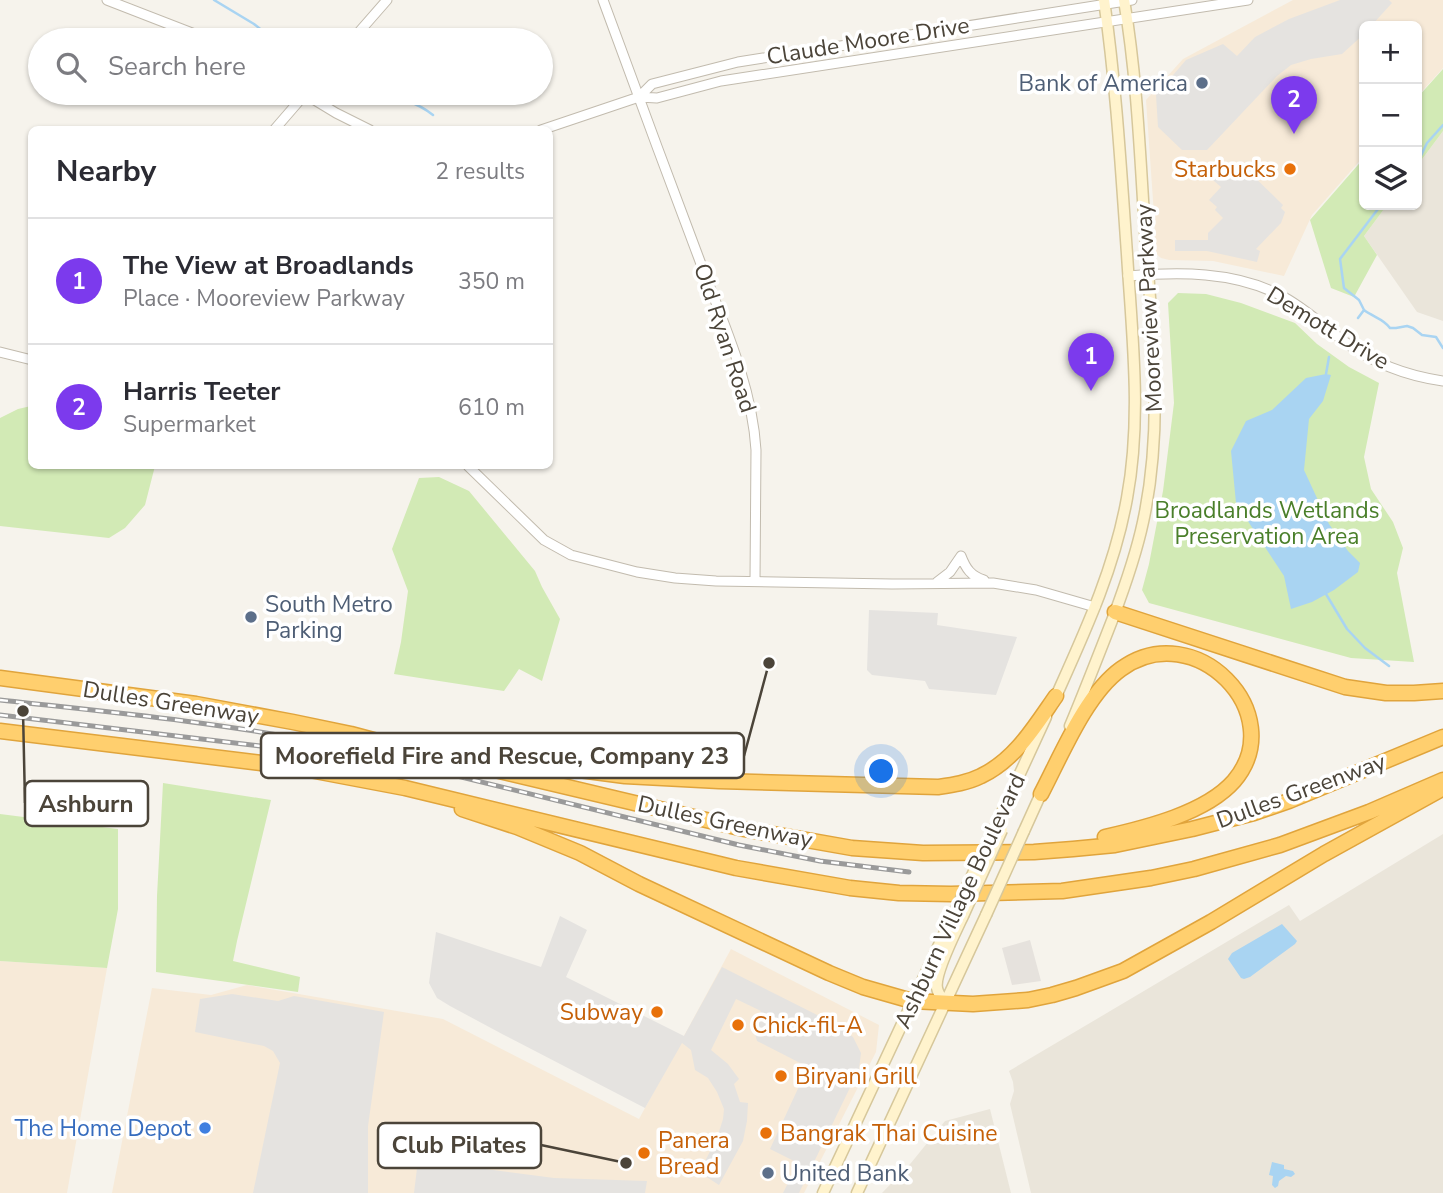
<!DOCTYPE html>
<meta charset="utf-8">
<style>
body{margin:0;font-family:"Nunito Sans",sans-serif;background:#f7f7f7;color:#2b2b33}
.controls{position:absolute;right:21px;top:21px;display:grid;overflow:hidden;border-radius:10px;box-shadow:0 2px 5px #0004}
.controls button{width:63px;height:63px;display:grid;place-items:center;padding:0;border:0;border-bottom:2px solid #e1e1e2;background:#fff;color:#2b2b33;font:35px sans-serif}
.you{position:absolute;left:882px;top:772px;width:24px;height:24px;margin:-18px;border:5px solid #fff;border-radius:50%;background:#1a73e8;box-shadow:0 0 0 10px #1a73e833}
.badge{display:grid;place-items:center;width:46px;height:46px;border-radius:50%;background:#7c3aed;color:#fff;font-size:23px;font-weight:700}
.pin{position:absolute;translate:-50% -58px;filter:drop-shadow(0 2px 4px #0008)}
.pin::after{content:'';position:absolute;top:37px;width:24px;height:21px;background:inherit;clip-path:polygon(0 0,100% 0,50% 100%)}
.list{margin:0;padding:0;list-style:none}
h2{display:flex;justify-content:space-between;align-items:center;height:91px;margin:0;padding:0 28px;font-size:30px}
h2 small{font-size:23px;font-weight:400;color:#7c7c81}
.list li{display:grid;grid-template-columns:46px 1fr auto;gap:21px;align-items:center;box-sizing:border-box;height:126px;padding:0 28px;border-top:2px solid #e1e1e2}
.list b{display:block;font-size:26px;white-space:nowrap}
.list p{margin:0;font-size:23px;white-space:nowrap;color:#7c7c81}
.list em{font-size:23px;font-style:normal;color:#7c7c81}
.icon{flex:none;width:38px;height:38px;fill:none;stroke:currentColor;stroke-width:2;stroke-linecap:round;stroke-linejoin:round}
.map{position:relative;flex:none;width:1443px;height:1193px;overflow:hidden}
.search{position:absolute;background:#fff;box-shadow:0 2px 5px #0004;left:28px;top:28px;width:525px;height:77px;display:flex;align-items:center;gap:18px;box-sizing:border-box;padding:0 24px;border-radius:38px;color:#7c7c81;font-size:26px}
.panel{position:absolute;background:#fff;box-shadow:0 2px 5px #0004;left:28px;top:126px;width:525px;height:343px;border-radius:10px}
.map>svg:first-child{display:block}
.residential{fill:#eae5da}
.commercial{fill:#f7ead8}
.industrial{fill:#e6e2dd}
.green{fill:#d2eab5}
.parking{fill:#e5e3e0}
.water{fill:#a9d4f2}
.lines{fill:none;stroke-linecap:round;stroke-linejoin:round}
.stream{stroke:#a9d4f2;stroke-width:2.5}
.tertiary-casing{stroke:#c2bbae;stroke-width:11}
.secondary-casing{stroke:#d6c79b;stroke-width:13}
.motorway-casing{stroke:#e0a43c;stroke-width:17}
.tertiary{stroke:#fff;stroke-width:9}
.secondary{stroke:#fff3cd;stroke-width:10}
.motorway{stroke:#ffcf6e;stroke-width:14}
.rail-casing{stroke:#9a9a9a;stroke-width:5}
.rail{stroke:#fff;stroke-width:2.5;stroke-dasharray:8;stroke-linecap:butt}
.secondary-bridge-casing{stroke:#d6c79b;stroke-width:13;stroke-linecap:butt}
.secondary-bridge{stroke:#fff3cd;stroke-width:10}
.service-dot{fill:#5c6f8a;stroke:#fff;stroke-width:2.5}
.food-dot{fill:#e8710a;stroke:#fff;stroke-width:2.5}
.shop-dot{fill:#3f7fe0;stroke:#fff;stroke-width:2.5}
.labels{text-anchor:middle;dominant-baseline:central;stroke-width:7;stroke-linejoin:round;paint-order:stroke}
.street-label{font-size:23px;fill:#4b4439;stroke:#fff}
.service-label{font-size:23px;fill:#4e5e75;stroke:#fff;text-anchor:start}
.food-label{font-size:23px;fill:#c56008;stroke:#fff;text-anchor:start}
.park-label{font-size:23px;fill:#4a7f2a;stroke:#fff}
.shop-label{font-size:23px;fill:#366cbe;stroke:#fff;text-anchor:end}
.leader{fill:none;stroke:#4b4439;stroke-width:2.5}
.callout-dot{fill:#4b4439;stroke:#fff;stroke-width:2.5}
.callout{fill:#fff;stroke:#4b4439;stroke-width:2.5}
.callout-label{font-size:24px;text-anchor:middle;font-weight:bold;fill:#4b4439}
</style>
<div class="map">
<svg width="1443" height="1193" viewBox="0 0 1443 1193">
<rect width="100%" height="100%" fill="#f6f3ec"/>
<path class="residential" d="M1443,131v190l-26,-9 -53,-76 23,-31h30v-39z
M1443,834v359h-412l-21,-89 4,-13 -1,-9 -4,-11 280,-166 11,16z
M990,1109l21,84h-129l29,-30 34,-42z"/>
<path class="commercial" d="M1293,0h150v68l-26,29v-71h-53v130l-52,59 -28,61 -71,-15 -44,-1 -8,-2 -6,-5 -4,-14 4,-10 -9,-129 37,-41z
M731,949l148,76 -3,27 -72,141h-692l40,-205 59,7 36,-10 196,34 196,100z
M0,961l107,7 -40,225h-67z"/>
<path class="industrial" d="M1030,940l11,41 -29,4 -10,-37z"/>
<path class="green" d="M1443,69v62l-26,35v-68z
M1364,158v47h23l-23,31 13,19 -23,42 -23,-9 -21,-68z
M1178,293l28,1 35,9 54,20 22,21 32,23 30,16 -15,74 7,32 22,33 10,26 -6,25 17,89 -63,-4 -202,-55 -7,-13 7,-26 14,-73 11,-88 -6,-100z
M31,406l1,60h123l-10,39 -20,23 -16,10 -109,-12v-108l18,-9z
M439,477l30,14 66,80 7,16 18,32 -18,62 -23,-12 -15,22 -110,-17 7,-32 7,-51 -16,-42 27,-71z
M163,783l108,17 -34,141 -4,20 67,16 -2,15 -142,-20 1,-76z
M0,814l118,15v80l-11,59 -107,-7z"/>
<path class="parking" d="M1340,0h49l3,3 -21,23h-7v8l-22,20 -31,5 -20,6 -14,11 -70,74h-25l-24,-23 -2,-32 30,-35 37,-16 14,12 18,-19 34,-18z
M1230,162l7,7 5,-4 41,40 -2,3 4,4 -4,11 -25,26 4,2 -3,11 -50,-11h-32v-11h33v-7l15,-15 -8,-8 2,-3 -8,-7 12,-13 -8,-7 2,-3 -5,-5 7,-8 6,5z
M869,610l69,3 -1,12 80,12 -21,58 -67,-6 -4,-8 -53,-6 -5,-5z
M560,916l27,14 -21,47 118,59 38,-69 115,58 16,12 8,16 -2,16 -60,124h-16l15,-30 -28,-14 38,-82 -51,-26 -4,-15 8,-15 -25,-12 -25,51 17,14 11,15 -5,5 6,18 8,1 -1,18 -4,20 -24,44 -14,-9 -3,-9 15,-29 6,-19 1,-10 -7,-17 -9,-14 -13,-8 -4,-20 -9,-7 -37,65 -141,-73 -54,-29 -13,-8 -8,-15 7,-51 105,35z
M232,994l46,7 16,-5 90,16 -16,114v67h-115l27,-130 -7,-12 -9,-5 -69,-14 5,-33z
M418,1160l136,18 93,3 -2,12h-231z"/>
<path class="water" d="M1326,374l5,1 -8,26 -14,18 -5,51 25,54 19,27 12,12 -2,9 -24,18 -22,12 -21,7 -7,-33 -48,-73 -5,-52 15,-30 26,-11 34,-32z
M1282,924l15,17 -2,3 -45,33 -6,2 -3,-1 -13,-19 4,-6z
M1272,1162l12,3v4l9,2 2,3 -4,3 -5,-1 -7,5 -1,5 -3,2 -3,-3 1,-9 -4,-1z"/>
<g class="lines">
<path class="stream" d="M214,0l40,24 20,16
M363,93c27,5 47,4 70,22
M1417,164l10,-21 16,-18
M1364,310l-5,-10 -15,-12 -4,-29 41,-54
M1358,318l6,-8c9,7 20,9 26,18h6l11,-2 6,2 9,7 14,2 7,11
M1326,374l3,-17
M1326,594l21,35 18,19 24,18"/>
<defs>
<path id="tertiary" d="M107,0l103,40
M603,0c31,85 63,171 95,256 23,62 54,127 58,194l-1,131
M352,40l35,-40
M303,93l33,20 34,17
M639,97l13,-13 86,-22 394,-62
M274,130l32,-37
M541,130l98,-33 18,1 64,-17 527,-81
M1128,276c51,-4 105,-5 152,19 24,12 43,31 65,47 28,21 63,34 98,39
M0,352l32,8
M468,466l76,74 27,15 66,17 38,6 41,3 176,3 101,-1 43,7 59,17
M961,556c5,13 10,20 23,24
M937,582l13,-10 11,-16"/>
<path id="secondary" d="M1053,703c30,-67 61,-132 74,-205 15,-80 5,-163 0,-244 -6,-85 -11,-170 -23,-254
M1070,726c15,-36 29,-72 43,-108 12,-32 23,-63 30,-96 21,-96 9,-193 2,-290 -5,-77 -8,-155 -21,-232
M1024,831l19,-42
M993,832l53,-115
M945,1003c-3,-5 -7,-9 -8,-15 -3,-14 19,-57 26,-72
M823,1193l129,-276
M857,1193l129,-278"/>
<path id="motorway" d="M1115,612l230,75 41,6h28l29,-2
M0,678l196,26 97,18 58,12 60,16 333,79 108,19 71,5 111,-1 39,-3 42,-4 77,-16 62,-16 35,-12 154,-64
M0,731l294,36 111,21 331,80 114,20 49,5 52,1 111,-3 89,-13 43,-9 86,-24 89,-33 74,-32
M456,752l70,11 99,13 94,5 219,6c14,-2 29,-4 43,-11 34,-16 54,-50 75,-80
M1041,794c20,-38 45,-100 80,-125 74,-54 170,45 113,112 -28,32 -89,47 -129,56
M462,809l55,18 63,26 59,31 190,89 34,14 49,14 61,3 55,-4 24,-5 24,-7 47,-17 88,-49 113,-68 114,-63"/>
</defs>
<use href="#tertiary" class="tertiary-casing"/>
<use href="#secondary" class="secondary-casing"/>
<use href="#motorway" class="motorway-casing"/>
<use href="#tertiary" class="tertiary"/>
<use href="#secondary" class="secondary"/>
<use href="#motorway" class="motorway"/>
<defs>
<path id="rail" d="M0,700c108,12 216,22 322,43l417,102 81,16 89,11
M0,715l319,38 29,6"/>
</defs>
<use href="#rail" class="rail-casing"/>
<use href="#rail" class="rail"/>
<defs>
<path id="secondary-bridge" d="M986,915l38,-84
M963,916l39,-86
M952,917l41,-85"/>
</defs>
<use href="#secondary-bridge" class="secondary-bridge-casing"/>
<use href="#secondary-bridge" class="secondary-bridge"/>
</g>
<g class="service-dot">
<circle cx="1202" cy="83" r="7"/>
<circle cx="251" cy="617" r="7"/>
<circle cx="768" cy="1173" r="7"/>
</g>
<g class="food-dot">
<circle cx="1290" cy="169" r="7"/>
<circle cx="657" cy="1012" r="7"/>
<circle cx="738" cy="1025" r="7"/>
<circle cx="781" cy="1076" r="7"/>
<circle cx="766" cy="1133" r="7"/>
<circle cx="644" cy="1153" r="7"/>
</g>
<circle class="shop-dot" cx="205" cy="1128" r="7"/>
<g class="labels">
<g class="street-label">
<text transform="translate(868 41) rotate(-9)">Claude Moore Drive</text>
<text transform="translate(1149 308) rotate(-93)">Mooreview Parkway</text>
<text transform="translate(1328 328) rotate(31)">Demott Drive</text>
<text transform="translate(725 338) rotate(72)">Old Ryan Road</text>
<text transform="translate(171 703) rotate(9)">Dulles Greenway</text>
<text transform="translate(1301 791) rotate(-20)">Dulles Greenway</text>
<text transform="translate(725 822) rotate(12)">Dulles Greenway</text>
<text transform="translate(960 901) rotate(-65)">Ashburn Village Boulevard</text>
</g>
<g class="service-label">
<text x="1188" y="83" text-anchor="end">Bank of America</text>
<text x="265" y="604">South Metro<tspan x="265" dy="26">Parking</tspan></text>
<text x="782" y="1173">United Bank</text>
</g>
<g class="food-label">
<text x="1276" y="169" text-anchor="end">Starbucks</text>
<text x="643" y="1012" text-anchor="end">Subway</text>
<text x="752" y="1025">Chick-fil-A</text>
<text x="795" y="1076">Biryani Grill</text>
<text x="780" y="1133">Bangrak Thai Cuisine</text>
<text x="658" y="1140">Panera<tspan x="658" dy="26">Bread</tspan></text>
</g>
<g class="park-label">
<text x="1267" y="510">Broadlands Wetlands<tspan x="1267" dy="26">Preservation Area</tspan></text>
</g>
<g class="shop-label">
<text x="191" y="1128">The Home Depot</text>
</g>
</g>
<path class="leader" d="M769 663L744 756M23 711L25 803M626 1163L541 1145"/>
<g class="callout-dot">
<circle cx="769" cy="663" r="7"/>
<circle cx="23" cy="711" r="7"/>
<circle cx="626" cy="1163" r="7"/>
</g>
<g class="callout">
<rect x="261" y="733" width="483" height="45" rx="7"/>
<rect x="25" y="781" width="123" height="45" rx="7"/>
<rect x="378" y="1123" width="163" height="45" rx="7"/>
</g>
<g class="callout-label">
<text x="502" y="764">Moorefield Fire and Rescue, Company 23</text>
<text x="86" y="812">Ashburn</text>
<text x="459" y="1153">Club Pilates</text>
</g>
</svg>
<div class="controls">
<button>+</button>
<button>−</button>
<button><svg class="icon" aria-label="layers" viewBox="0 0 24 24"><path d="M12 4l9 5-9 5-9-5zM3 14l9 5 9-5"/></svg></button>
</div>
<div class="you"></div>
<div class="pin badge" style="left:1091px;top:391px">1</div>
<div class="pin badge" style="left:1294px;top:134px">2</div>
<div class="search"><svg class="icon" aria-label="search" viewBox="0 0 24 24"><circle cx="10" cy="10" r="6"/><path d="M15 15l6 6"/></svg>Search here</div>
<section class="panel">
<h2>Nearby<small>2 results</small></h2>
<ul class="list">
<li><span class="badge">1</span><div><b>The View at Broadlands</b><p>Place · Mooreview Parkway</p></div><em>350 m</em></li>
<li><span class="badge">2</span><div><b>Harris Teeter</b><p>Supermarket</p></div><em>610 m</em></li>
</ul>
</section>
</div>
